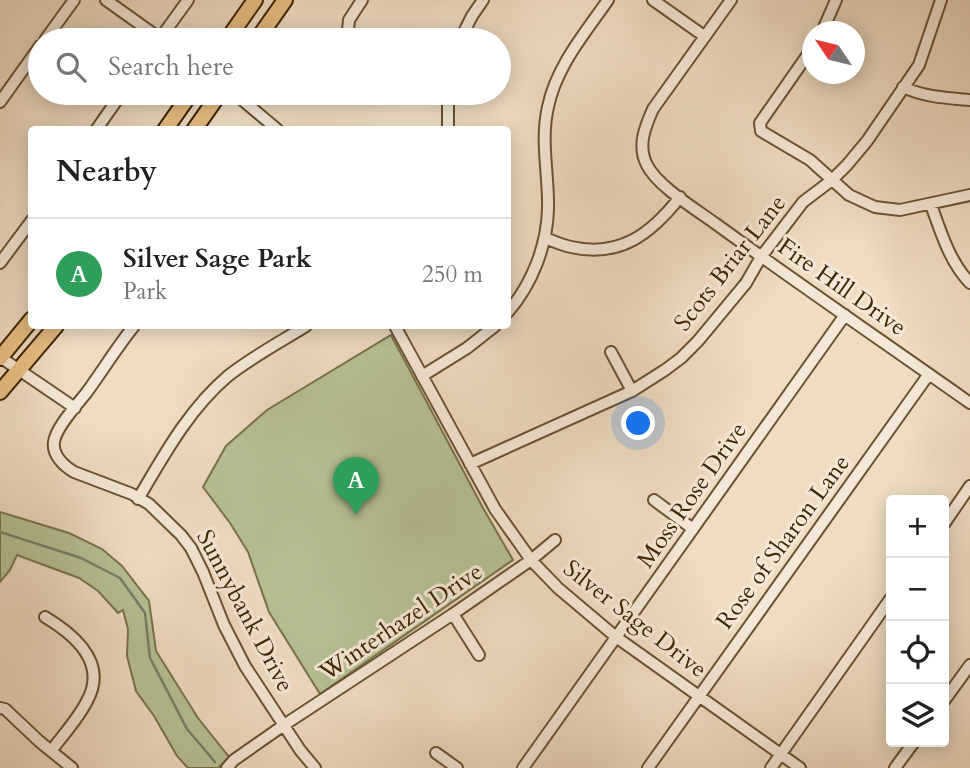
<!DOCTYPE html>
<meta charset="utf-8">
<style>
body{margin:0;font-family:Cardo,serif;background:#f6f6f6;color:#222}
.controls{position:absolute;right:21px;bottom:21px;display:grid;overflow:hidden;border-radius:7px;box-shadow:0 4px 18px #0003}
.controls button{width:63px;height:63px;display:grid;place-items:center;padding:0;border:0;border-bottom:2px solid #e0e0e0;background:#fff;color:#222;font:35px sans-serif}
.compass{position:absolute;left:802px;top:21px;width:63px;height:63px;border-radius:50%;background:#fff;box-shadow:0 4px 18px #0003;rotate:305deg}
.you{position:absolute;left:639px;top:424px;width:24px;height:24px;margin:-18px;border:5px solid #fff;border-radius:50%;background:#1a73e8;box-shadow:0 0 0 10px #1a73e833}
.badge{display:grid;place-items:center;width:46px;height:46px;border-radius:50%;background:#0b8043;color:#fff;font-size:23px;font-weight:700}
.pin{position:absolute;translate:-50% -58px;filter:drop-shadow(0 2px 4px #0008)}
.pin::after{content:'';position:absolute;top:37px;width:24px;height:21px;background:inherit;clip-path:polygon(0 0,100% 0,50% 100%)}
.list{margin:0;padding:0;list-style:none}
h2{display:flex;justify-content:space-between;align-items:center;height:91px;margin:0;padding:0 28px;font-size:30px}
h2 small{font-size:23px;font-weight:400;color:#767676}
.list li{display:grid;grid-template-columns:46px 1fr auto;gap:21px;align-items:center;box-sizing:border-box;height:112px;padding:0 28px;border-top:2px solid #e0e0e0}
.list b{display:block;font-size:26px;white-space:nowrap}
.list p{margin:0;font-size:23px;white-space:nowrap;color:#767676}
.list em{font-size:23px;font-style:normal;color:#767676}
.icon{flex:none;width:38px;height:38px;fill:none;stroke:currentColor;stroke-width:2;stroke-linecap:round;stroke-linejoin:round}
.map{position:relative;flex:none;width:970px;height:768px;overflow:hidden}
.search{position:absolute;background:#fff;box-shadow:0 4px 18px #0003;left:28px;top:28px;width:483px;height:77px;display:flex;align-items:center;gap:18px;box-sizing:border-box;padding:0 24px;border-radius:38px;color:#767676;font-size:26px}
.panel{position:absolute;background:#fff;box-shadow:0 4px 18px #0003;left:28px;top:126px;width:483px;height:203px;border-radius:7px}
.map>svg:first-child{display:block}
.green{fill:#b7c095;stroke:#7a724c;stroke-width:2}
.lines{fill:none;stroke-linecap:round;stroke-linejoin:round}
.stream{stroke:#768069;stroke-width:2.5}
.minor-casing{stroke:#6a5333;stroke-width:14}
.major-casing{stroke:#3e2503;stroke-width:18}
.minor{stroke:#f5e8d8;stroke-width:10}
.major{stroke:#e8be82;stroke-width:14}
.labels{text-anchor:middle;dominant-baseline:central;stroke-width:6;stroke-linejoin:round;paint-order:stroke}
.street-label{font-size:24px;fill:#3e2503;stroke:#f5e8d8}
</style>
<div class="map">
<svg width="970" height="768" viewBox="0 0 970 768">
<rect width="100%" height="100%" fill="#efdcc3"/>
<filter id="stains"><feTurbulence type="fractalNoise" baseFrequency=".00286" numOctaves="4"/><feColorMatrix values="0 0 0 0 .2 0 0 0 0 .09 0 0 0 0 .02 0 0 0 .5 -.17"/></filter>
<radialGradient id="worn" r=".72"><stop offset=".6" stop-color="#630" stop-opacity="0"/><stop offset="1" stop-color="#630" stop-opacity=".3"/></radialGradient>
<path class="green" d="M391,335l92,173 30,52 -193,134 -51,-82 -21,-60 -18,-29 -27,-36 23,-41 41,-36z
M0,512l69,21 33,16 20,17 27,35 7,50 42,67 31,39 -11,11h-30l-11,-12 -23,-40 -18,-25 -9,-35 1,-27 -5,-19 -5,3 -20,-22 -19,-13 -62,-23 -7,15 -10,12z"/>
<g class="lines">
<path class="stream" d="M0,532l81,26 39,20 25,35 5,45 37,71 28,33"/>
<defs>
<path id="minor" d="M106,0l56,40
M653,0l51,36
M731,0l-78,109c-8,18 -16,37 -6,56 10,21 50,45 69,59 84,61 169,119 254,179
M822,32l14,-32
M45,40l29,-40
M159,40l29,-40
M347,40l2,-20 13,-20
M460,40l12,-24 11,-16
M813,47l-53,76 1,8 49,29 39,35 26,12 25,3 70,-15
M903,87c21,10 44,11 67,13
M234,93l44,37
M428,93l20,2
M0,102l40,-56
M96,130l26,-37
M448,130v-37
M931,205c10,27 18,56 39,78
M545,238c8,3 17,7 26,9 49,11 80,-13 109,-50
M0,263l32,-43
M508,312c24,-28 39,-66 40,-103 1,-34 -8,-68 0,-102 8,-40 37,-74 60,-107
M134,326c-17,21 -31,44 -47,66 -10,13 -31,35 -33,50 -2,13 10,24 20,30l58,22 17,10 32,31 10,13 12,24 21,53 21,41 55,84 15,18
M395,326l100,183 36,51 27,28 58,49 184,131
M611,352l21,39
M0,357l75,51
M422,376l45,-28 28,-22
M470,464l162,-73 33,-21 16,-12 17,-17 48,-58 15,-26 42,-55 29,-22 15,-15 20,-24 52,-76 22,-65
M138,499c26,-44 51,-90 90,-123 24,-19 52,-34 78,-50
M654,500l39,29
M944,524l26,-38
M453,614l26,41
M45,617c30,18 63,46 42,84 -9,18 -24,34 -36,50
M944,701l26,-36
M0,708l5,1 35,33 32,26
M436,753l21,15
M227,768l7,-8 50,-35 169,-111 78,-54 24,-20
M523,768l322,-453
M648,768l281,-394
M771,768l120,-170
M895,768l19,-26"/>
<path id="major" d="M227,40l28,-40
M257,40l28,-40
M165,130l26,-37
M194,130l26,-37
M0,358l32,-39
M0,392l56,-66"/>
</defs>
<use href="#minor" class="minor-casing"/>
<use href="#major" class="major-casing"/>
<use href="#minor" class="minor"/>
<use href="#major" class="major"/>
</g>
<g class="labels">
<g class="street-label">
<text transform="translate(730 263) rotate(-52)">Scots Briar Lane</text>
<text transform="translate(842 287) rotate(35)">Fire Hill Drive</text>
<text transform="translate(692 495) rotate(-55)">Moss Rose Drive</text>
<text transform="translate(783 542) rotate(-54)">Rose of Sharon Lane</text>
<text transform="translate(245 611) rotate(62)">Sunnybank Drive</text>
<text transform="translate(635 619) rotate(38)">Silver Sage Drive</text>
<text transform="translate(401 622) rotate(-34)">Winterhazel Drive</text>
</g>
</g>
<rect width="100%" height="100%" filter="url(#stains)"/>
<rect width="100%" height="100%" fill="url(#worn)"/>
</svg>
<div class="controls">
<button>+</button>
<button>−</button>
<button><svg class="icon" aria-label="locate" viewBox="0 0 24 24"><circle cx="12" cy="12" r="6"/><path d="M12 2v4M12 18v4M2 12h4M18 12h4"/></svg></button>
<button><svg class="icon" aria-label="layers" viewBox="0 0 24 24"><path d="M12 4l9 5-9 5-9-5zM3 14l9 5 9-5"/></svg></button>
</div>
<svg class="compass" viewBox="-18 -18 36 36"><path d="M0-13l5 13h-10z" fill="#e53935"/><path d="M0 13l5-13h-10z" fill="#767676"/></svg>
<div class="you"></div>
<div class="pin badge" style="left:356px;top:515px;background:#2e9e5b">A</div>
<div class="search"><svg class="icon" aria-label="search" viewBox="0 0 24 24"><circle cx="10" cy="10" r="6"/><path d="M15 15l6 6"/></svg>Search here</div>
<section class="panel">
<h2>Nearby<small></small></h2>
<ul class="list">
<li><span class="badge" style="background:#2e9e5b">A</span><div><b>Silver Sage Park</b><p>Park</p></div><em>250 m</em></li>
</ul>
</section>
</div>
